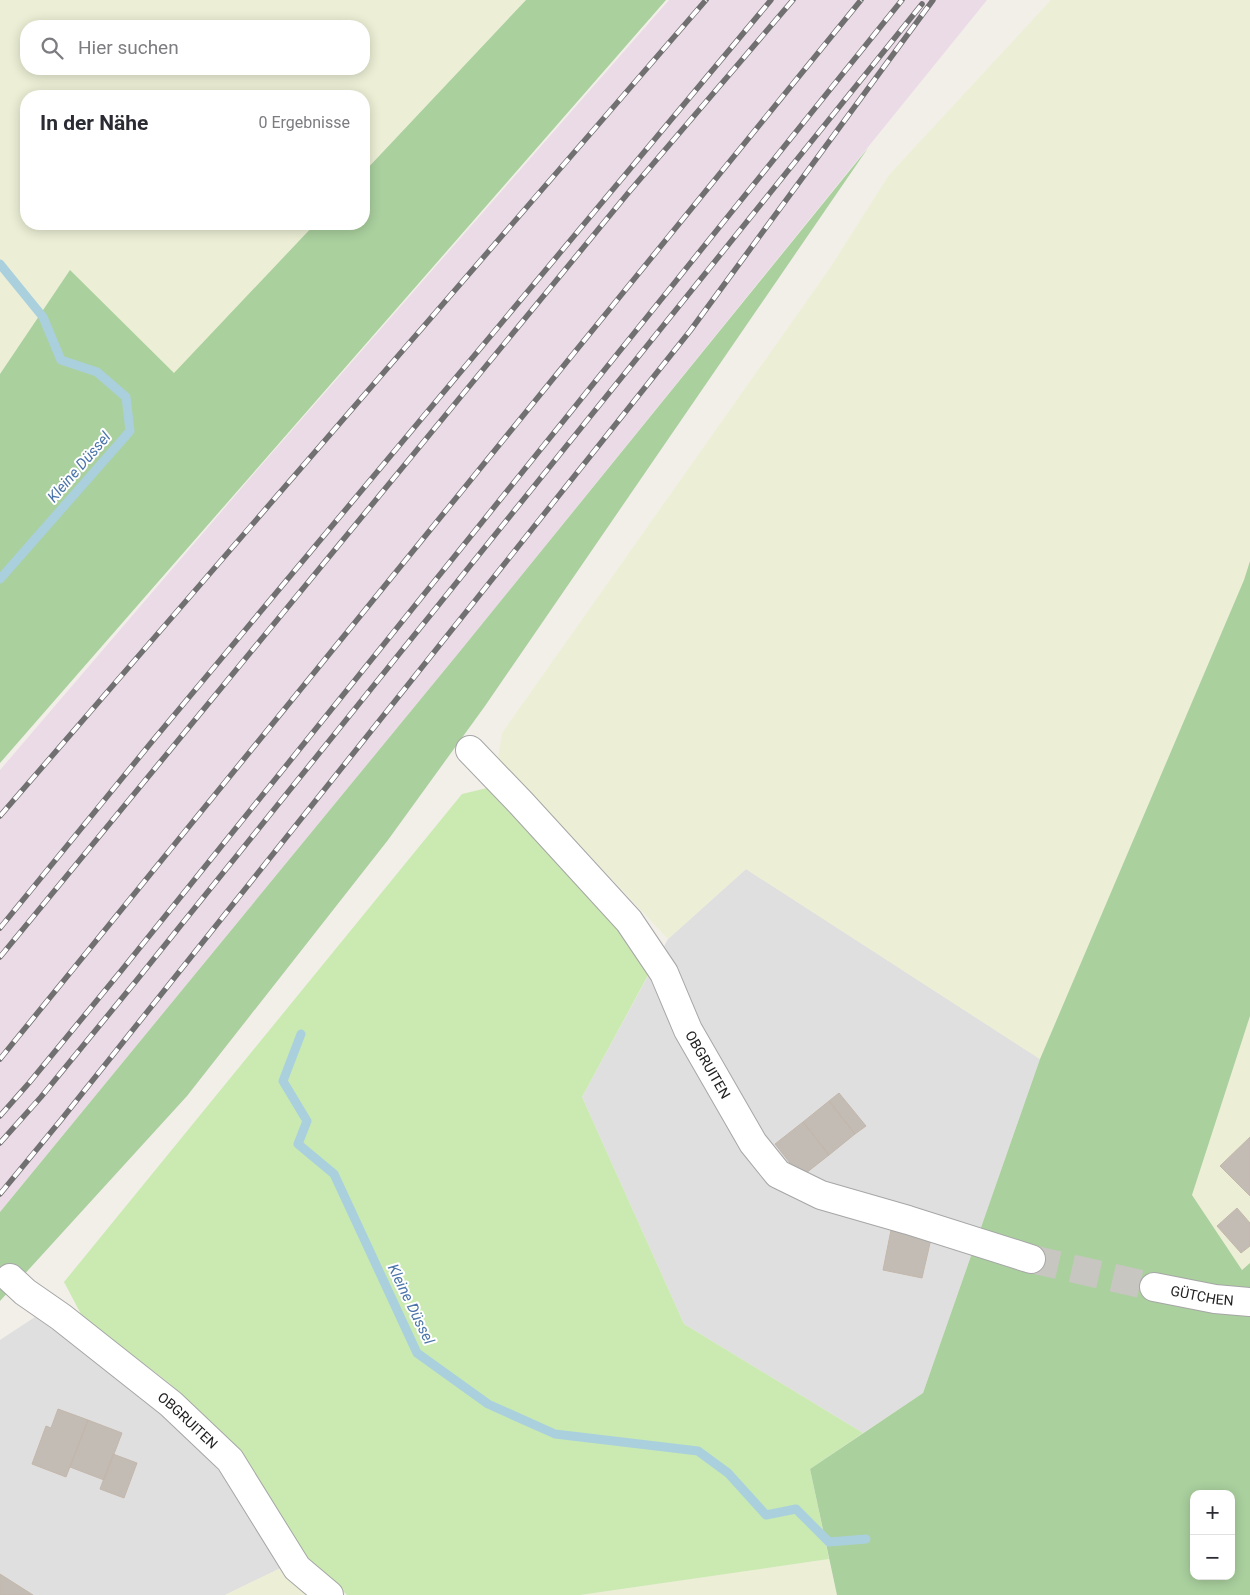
<!DOCTYPE html>
<html lang="de">
<meta charset="utf-8">
<style>
body{margin:0;font-family:Roboto,sans-serif;background:#f2f2f3;color:#2b2b33}
.controls{position:absolute;right:15px;bottom:15px;display:grid;overflow:hidden;border-radius:10px;box-shadow:0 2px 12px #0003}
.controls button{width:45px;height:45px;display:grid;place-items:center;padding:0;border:0;border-bottom:1px solid #e1e1e2;background:#fff;color:#2b2b33;font:25px sans-serif}
.list{margin:0;padding:0;list-style:none}
h2{display:flex;justify-content:space-between;align-items:center;height:65px;margin:0;padding:0 20px;font-size:21px}
h2 small{font-size:16px;font-weight:400;color:#7c7c81}
.icon{flex:none;width:28px;height:28px;fill:none;stroke:currentColor;stroke-width:2;stroke-linecap:round;stroke-linejoin:round}
.map{position:relative;flex:none;width:1250px;height:1595px;overflow:hidden}
.search{position:absolute;background:#fff;box-shadow:0 2px 12px #0003;left:20px;top:20px;width:350px;height:55px;display:flex;align-items:center;gap:12px;box-sizing:border-box;padding:0 18px;border-radius:20px;color:#7c7c81;font-size:19px}
.panel{position:absolute;background:#fff;box-shadow:0 2px 12px #0003;left:20px;top:90px;width:350px;height:140px;border-radius:20px}
.map>svg:first-child{display:block}
.residential{fill:#e0dfdf}
.industrial{fill:#ebdbe7}
.farmland{fill:#ecefd5;fill-rule:evenodd}
.grass{fill:#caeab1}
.forest{fill:#aad09e;fill-rule:evenodd}
.lines{fill:none;stroke-linecap:round;stroke-linejoin:round}
.stream{stroke:#aad0de;stroke-width:9}
.building{fill:#c3bcb5;stroke:#c3b7ab}
.minor-tunnel{stroke:#c8c6c1;stroke-width:28;stroke-dasharray:28 14;stroke-linecap:butt}
.minor-casing{stroke:#a6a6a6;stroke-width:30}
.minor{stroke:#fff;stroke-width:28}
.rail-casing{stroke:#707070;stroke-width:5.5}
.rail{stroke:#fff;stroke-width:4;stroke-dasharray:11;stroke-linecap:butt}
.labels{text-anchor:middle;dominant-baseline:central;stroke-width:4;stroke-linejoin:round;paint-order:stroke}
.street-label{font-size:14px;fill:#222;stroke:#fff}
.water-label{font-size:15px;font-style:italic;fill:#4b75a9;stroke:#fff}
</style>
<div class="map">
<svg width="1250" height="1595" viewBox="0 0 1250 1595">
<rect width="100%" height="100%" fill="#f2efe9"/>
<path class="residential" d="M746,869l294,190 -117,334 -60,40 -179,-109 -102,-227 86,-158z
M35,1317l126,89 59,66 63,95 -58,28h-225v-255z"/>
<path class="industrial" d="M669,0h318l-526,650 -461,562v-442l251,-293z"/>
<path class="farmland" d="M0,0h526l-162,172v-76h-338v128h289l-141,150 -104,-104 -70,104zM26,26h338v43h-338z
M1051,0h199v561l-6,19 -204,479 -294,-190 -78,70 -170,-181 4,-25 328,-465 59,-93z
M1250,1016v247l-8,7 -50,-75z
M829,1559l8,36h-257z
M283,1567l26,28h-84z"/>
<path class="grass" d="M487,788l166,178 -71,131 102,227 179,109 -53,36 19,90 -249,36h-233l-41,-38 -76,-117 -61,-57 -87,-67 -18,-34 398,-488z"/>
<path class="forest" d="M526,0h140l-666,763v-389l70,-104 104,103 141,-149h49v-52z
M868,148l-383,558 -97,134 -201,256 -187,205v-89l461,-562z
M1250,561v455l-58,179 50,75 8,-7v332h-413l-27,-126 113,-76 117,-334 204,-479zM1194,1494h37v82h-37z"/>
<g class="lines">
<path class="stream" d="M0,264l43,53 18,43 36,12 29,25 4,34 -130,148
M301,1034l-18,47 24,40 -9,23 36,30 83,179 71,51 67,30 143,17 30,22 38,42 30,-6 33,33 37,-3"/>
</g>
<path class="building" d="M839,1093l27,33 -11,8 -26,-33z
M829,1101l26,33 -26,21 -26,-33z
M803,1122l26,33 -28,22 -26,-33z
M1250,1137v59l-30,-30z
M1237,1208l13,15v23l-9,7 -24,-27z
M891,1230l40,9 -9,39 -39,-8z
M58,1409l30,11 -22,57 -34,-13 14,-38 5,2z
M88,1420l34,13 -18,47 -34,-13z
M113,1454l24,9 -13,35 -24,-9z
M0,1574l33,21h-33z"/>
<g class="lines">
<path class="minor-tunnel" d="M1031,1259l123,28"/>
<defs>
<g id="minor">
<path id="s1" d="M470,750l51,53 108,118 35,52 24,57 65,113 25,31 43,21 87,25 123,39"/>
<path id="s2" d="M10,1278l15,14 36,25 110,87 59,56 67,108 32,27"/>
<path id="s3" d="M1154,1287l61,12 35,3"/>
</g>
</defs>
<use href="#minor" class="minor-casing"/>
<use href="#minor" class="minor"/>
<defs>
<path id="rail" d="M0,816l706,-816
M0,928l150,-184 621,-744
M0,957l629,-765 164,-192
M0,1059l861,-1059
M0,1116l29,-33 92,-112 781,-971
M0,1143l41,-46 95,-116 786,-977
M0,1194l61,-74 629,-789 243,-331"/>
</defs>
<use href="#rail" class="rail-casing"/>
<use href="#rail" class="rail"/>
</g>
<g class="labels">
<g class="street-label">
<text stroke="none"><textPath href="#s1" startOffset="398">OBGRUITEN</textPath></text>
<text stroke="none"><textPath href="#s3" startOffset="49">GÜTCHEN</textPath></text>
<text stroke="none"><textPath href="#s2" startOffset="228">OBGRUITEN</textPath></text>
</g>
<g class="water-label">
<text transform="translate(79 467) rotate(-49)">Kleine Düssel</text>
<text transform="translate(411 1304) rotate(64)">Kleine Düssel</text>
</g>
</g>
</svg>
<div class="controls">
<button>+</button>
<button>−</button>
</div>
<div class="search"><svg class="icon" aria-label="search" viewBox="0 0 24 24"><circle cx="10" cy="10" r="6"/><path d="M15 15l6 6"/></svg>Hier suchen</div>
<section class="panel">
<h2>In der Nähe<small>0 Ergebnisse</small></h2>
<ul class="list">
</ul>
</section>
</div>
